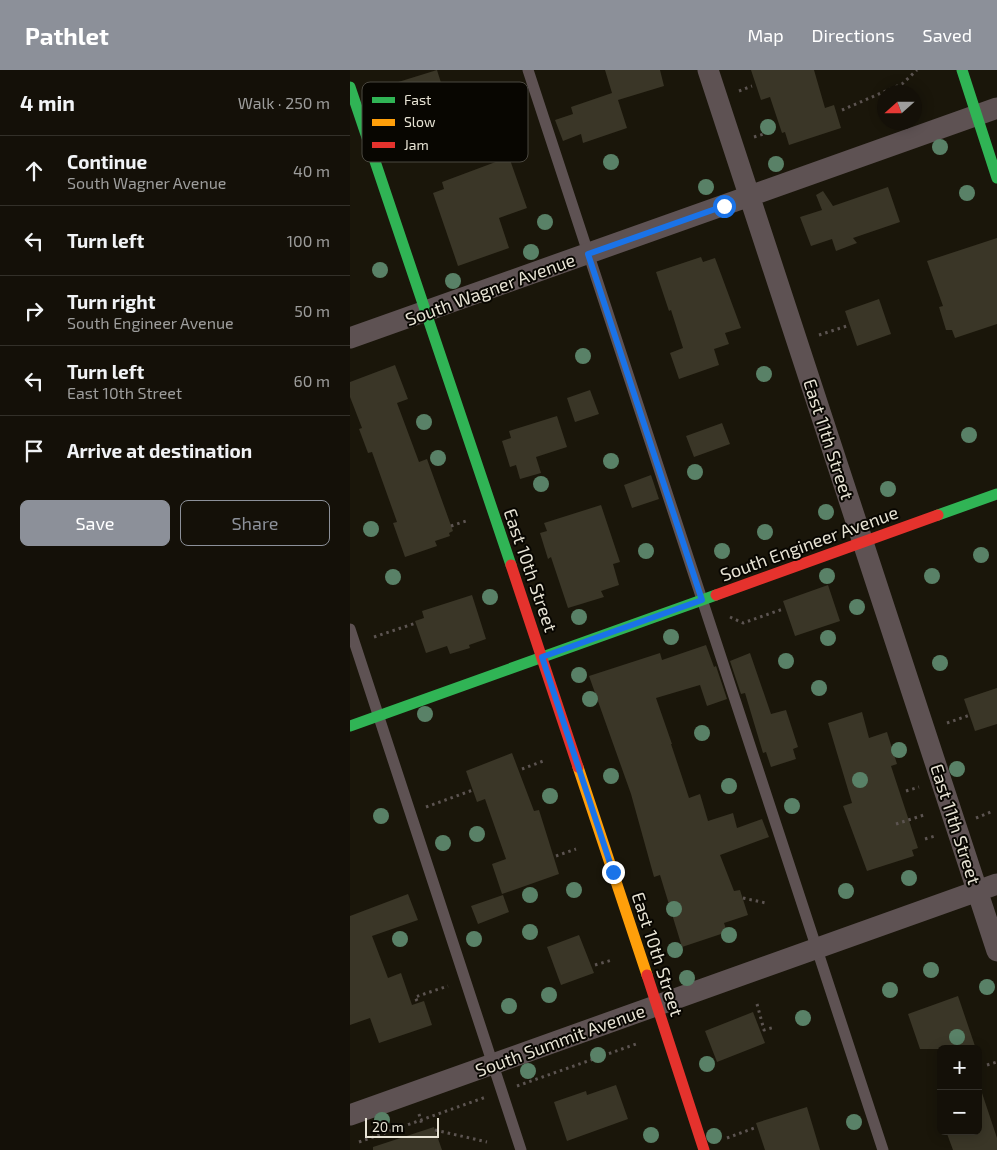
<!DOCTYPE html>
<meta charset="utf-8">
<style>
body{margin:0;font-family:"Exo 2",sans-serif;background:#1d1912;color:#f1f3f6}
.controls{position:absolute;right:15px;bottom:15px;display:grid;overflow:hidden;border-radius:8px;box-shadow:0 2px 12px #0003}
.controls button{width:45px;height:45px;display:grid;place-items:center;padding:0;border:0;border-bottom:1px solid #333029;background:#141008;color:#f1f3f6;font:25px sans-serif}
.compass{position:absolute;left:527px;top:15px;width:45px;height:45px;border-radius:50%;background:#141008;box-shadow:0 2px 12px #0003;rotate:249deg}
.scale{position:absolute;left:15px;bottom:12px;width:74px;box-sizing:border-box;padding-left:5px;border:2px solid #e7e3d4;border-top:0;font-size:14px;line-height:18px;white-space:nowrap;color:#e7e3d4;-webkit-text-stroke:4px #080601;paint-order:stroke}
.stop{position:absolute;width:15px;height:15px;margin:-11px;border:4px solid #1a73e8;border-radius:50%;background:#fff}
.stop.end{background:#1a73e8;border-color:#fff;box-shadow:0 1px 5px #0008}
.list{margin:0;padding:0;list-style:none}
h2{display:flex;justify-content:space-between;align-items:center;height:65px;margin:0;padding:0 20px;font-size:21px}
h2 small{font-size:16px;font-weight:400;color:#9d9d9c}
.list li{display:grid;grid-template-columns:32px 1fr auto;gap:15px;align-items:center;box-sizing:border-box;height:70px;padding:0 20px;border-top:1px solid #333029}
.list b{display:block;font-size:19px;white-space:nowrap}
.list p{margin:0;font-size:16px;white-space:nowrap;color:#9d9d9c}
.list em{font-size:16px;font-style:normal;color:#9d9d9c}
.actions{display:flex;gap:10px;padding:15px 20px}
.actions a{flex:1;padding:11px 0;border:1px solid #8c9099;border-radius:8px;text-align:center;font-size:18px;color:#8c9099}
.actions .main{background:#8c9099;color:#fff}
.icon{flex:none;width:28px;height:28px;fill:none;stroke:currentColor;stroke-width:2;stroke-linecap:round;stroke-linejoin:round}
.map{position:relative;flex:none;width:647px;height:1080px;overflow:hidden}
header{display:flex;align-items:center;gap:30px;box-sizing:border-box;height:70px;padding:0 25px;background:#8c9099;color:#fff}
header strong{font-size:24px}
nav{display:flex;gap:28px;margin-inline-start:auto;font-size:18px}
main{display:flex}
aside{flex:1;background:#141008}
.map>svg:first-child{display:block}
.building{fill:#3a3627}
.lines{fill:none;stroke-linecap:round;stroke-linejoin:round}
.path{stroke:#5c5451;stroke-width:3;stroke-dasharray:2.5 4;stroke-linecap:butt}
.lane{stroke:#5e5253;stroke-width:11}
.street{stroke:#5e5253;stroke-width:21}
.fast{stroke:#30b455;stroke-width:11}
.slow{stroke:#ff9f0a;stroke-width:11}
.jam{stroke:#e5322d;stroke-width:11}
.tree{fill:#598167}
.route{stroke:#1a73e8;stroke-width:6}
.labels{text-anchor:middle;dominant-baseline:central;stroke-width:4;stroke-linejoin:round;paint-order:stroke}
.street-label{font-size:18px;fill:#e7e3d4;stroke:#080601}
.key{fill:#080601;stroke:#4b4840;stroke-width:1}
.key-label{font-size:14px;fill:#e7e3d4}
</style>
<header>
<strong>Pathlet</strong>
<nav><a>Map</a><a>Directions</a><a>Saved</a></nav>
</header>
<main>
<aside>
<h2>4 min<small>Walk · 250 m</small></h2>
<ul class="list">
<li><svg class="icon" aria-label="ahead" viewBox="0 0 24 24"><path d="M12 20V5M6 11l6-6 6 6"/></svg><div><b>Continue</b><p>South Wagner Avenue</p></div><em>40 m</em></li>
<li><svg class="icon" aria-label="left" viewBox="0 0 24 24"><path d="M17 20v-9H6M10 6l-5 5 5 5"/></svg><div><b>Turn left</b></div><em>100 m</em></li>
<li><svg class="icon" aria-label="right" viewBox="0 0 24 24"><path d="M7 20v-9h11M14 6l5 5-5 5"/></svg><div><b>Turn right</b><p>South Engineer Avenue</p></div><em>50 m</em></li>
<li><svg class="icon" aria-label="left" viewBox="0 0 24 24"><path d="M17 20v-9H6M10 6l-5 5 5 5"/></svg><div><b>Turn left</b><p>East 10th Street</p></div><em>60 m</em></li>
<li><svg class="icon" aria-label="arrive" viewBox="0 0 24 24"><path d="M6 21V4h12l-3 4 3 4H6"/></svg><div><b>Arrive at destination</b></div></li>
</ul>
<div class="actions"><a class="main">Save</a><a>Share</a></div>
</aside>
<div class="map">
<svg width="647" height="1080" viewBox="0 0 647 1080">
<rect width="100%" height="100%" fill="#1a160a"/>
<path class="building" d="M87,0l12,38 -41,13 -13,-38z
M255,0h55l4,16 -46,14 9,28 -44,15 -2,-9 -18,7 -8,-21 18,-6 -2,-7 41,-14z
M401,0h63l11,38 9,-3 7,23 -52,17 -4,-13 -3,1 -12,-36 -9,3z
M159,87l18,51 -28,10 10,30 -51,18 -25,-73 11,-4 -2,-7z
M538,117l12,35 -47,16 4,5 -21,8 -4,-12 -21,7 -11,-29 22,-7 -6,-15 7,-4 10,15z
M647,168v86l-42,14 -3,-8h-6l-7,-23 4,-1 -16,-45z
M351,187l2,5 12,-4 26,70 -16,5 4,11 -15,5 5,16 -40,14 -9,-26 13,-5 -12,-38 -2,1 -13,-39z
M529,229l12,35 -34,12 -12,-35z
M45,295l13,34 -11,4 22,59 8,-3 26,72 -4,2 1,3 -15,5 2,5 -32,11 -12,-34 4,-1 -25,-70 -4,1 -9,-24 3,-1 -12,-31v-15z
M240,320l9,24 -24,8 -8,-24z
M207,346l10,31 -31,10 5,16 -21,6 -4,-14 -6,2 -8,-26 9,-3 -2,-7z
M372,353l8,21 -36,13 -8,-21z
M301,405l8,24 -27,9 -8,-23z
M251,435l19,57 -7,2 6,21 -18,6 3,6 -36,11 -17,-51 -3,2 -8,-26 7,-2 -3,-8z
M478,515l12,36 -45,15 -12,-35z
M122,525l14,44 -17,6 1,3 -20,6 -3,-8 -21,7 -11,-32 9,-3 -2,-7z
M356,575l8,22 2,-1 11,33 -20,7 -7,-21 -44,13 16,46h-1l18,54 11,-4 8,27 25,-8 4,15 25,-9 7,18 -49,18 14,36 6,-1 8,25 -24,8 3,9 -45,15 -22,-72 -6,2 -23,-83 -42,-118 71,-23 2,7z
M400,583l21,61 15,-4 12,37 -5,2 3,10 -25,8 -5,-15 -3,1 -18,-60 -4,1 -11,-33z
M647,618v36l-22,7 -11,-32z
M512,642l7,26 18,-6 10,32 -6,2 27,82 -6,2 2,6 -47,15 -24,-65 9,-3 -24,-80z
M162,683l22,58 5,-1 20,64 -57,20 -10,-30 14,-5 -21,-60 -8,3 -11,-31z
M58,824l10,26 -46,16 16,42 13,-5 11,32 12,-4 8,24 -53,18 -9,-25 -20,7v-109z
M153,825l6,17 -31,12 -7,-18z
M229,865l15,38 -33,12 -14,-38z
M608,926l18,53h-56l-12,-35z
M403,942l12,31 -48,19 -12,-31z
M266,1015l12,34 -61,22 -13,-39 32,-11 1,4z
M632,1023l15,45v12h-44l-7,-19h32v-37z
M457,1037l13,43h-55l-9,-27z
M84,1057l8,23h-69v-3z"/>
<g class="lines">
<path class="path" d="M389,21l13,-5
M492,40l60,-26 15,-14
M404,67l13,-4
M469,265l31,-10
M101,456l18,-6
M380,547l13,6 40,-14
M24,567l42,-14
M597,653l23,-8
M172,699l24,-9
M556,721l13,-4
M76,737l47,-17
M626,748l17,-7
M546,754l28,-9
M575,769l10,-3
M206,786l20,-7
M393,828l23,5
M245,895l17,-5
M67,931l-2,-4 33,-11
M407,934l7,26 11,-3
M637,995l10,-3
M167,1016l122,-43
M69,1044l3,11
M85,1060l52,12
M377,1068l30,-11
M9,1072l127,-45"/>
<path class="lane" d="M178,0l355,1080
M0,559l171,521"/>
<path class="street" d="M358,0l289,881
M0,268l647,-230
M0,1045l647,-231"/>
<path class="fast" d="M612,0l35,108
M0,17l161,478
M588,445l59,-21
M0,656l366,-131"/>
<path class="slow" d="M228,697l69,208"/>
<path class="jam" d="M161,495l67,202
M366,525l222,-80
M297,905l57,175"/>
</g>
<g class="tree">
<circle cx="418" cy="57" r="8"/>
<circle cx="590" cy="77" r="8"/>
<circle cx="261" cy="92" r="8"/>
<circle cx="426" cy="94" r="8"/>
<circle cx="356" cy="117" r="8"/>
<circle cx="617" cy="123" r="8"/>
<circle cx="195" cy="152" r="8"/>
<circle cx="181" cy="182" r="8"/>
<circle cx="30" cy="200" r="8"/>
<circle cx="103" cy="211" r="8"/>
<circle cx="233" cy="286" r="8"/>
<circle cx="414" cy="304" r="8"/>
<circle cx="74" cy="352" r="8"/>
<circle cx="619" cy="365" r="8"/>
<circle cx="88" cy="388" r="8"/>
<circle cx="261" cy="391" r="8"/>
<circle cx="345" cy="402" r="8"/>
<circle cx="191" cy="414" r="8"/>
<circle cx="538" cy="419" r="8"/>
<circle cx="476" cy="442" r="8"/>
<circle cx="21" cy="459" r="8"/>
<circle cx="415" cy="462" r="8"/>
<circle cx="296" cy="481" r="8"/>
<circle cx="372" cy="481" r="8"/>
<circle cx="631" cy="485" r="8"/>
<circle cx="477" cy="506" r="8"/>
<circle cx="582" cy="506" r="8"/>
<circle cx="43" cy="507" r="8"/>
<circle cx="140" cy="527" r="8"/>
<circle cx="507" cy="537" r="8"/>
<circle cx="229" cy="547" r="8"/>
<circle cx="321" cy="567" r="8"/>
<circle cx="478" cy="568" r="8"/>
<circle cx="436" cy="591" r="8"/>
<circle cx="590" cy="593" r="8"/>
<circle cx="229" cy="605" r="8"/>
<circle cx="469" cy="618" r="8"/>
<circle cx="240" cy="629" r="8"/>
<circle cx="75" cy="644" r="8"/>
<circle cx="352" cy="663" r="8"/>
<circle cx="549" cy="680" r="8"/>
<circle cx="607" cy="699" r="8"/>
<circle cx="261" cy="706" r="8"/>
<circle cx="510" cy="710" r="8"/>
<circle cx="379" cy="716" r="8"/>
<circle cx="200" cy="726" r="8"/>
<circle cx="442" cy="736" r="8"/>
<circle cx="31" cy="746" r="8"/>
<circle cx="127" cy="764" r="8"/>
<circle cx="93" cy="773" r="8"/>
<circle cx="559" cy="808" r="8"/>
<circle cx="224" cy="820" r="8"/>
<circle cx="496" cy="821" r="8"/>
<circle cx="180" cy="825" r="8"/>
<circle cx="324" cy="839" r="8"/>
<circle cx="180" cy="862" r="8"/>
<circle cx="379" cy="865" r="8"/>
<circle cx="50" cy="869" r="8"/>
<circle cx="124" cy="869" r="8"/>
<circle cx="325" cy="880" r="8"/>
<circle cx="581" cy="900" r="8"/>
<circle cx="337" cy="908" r="8"/>
<circle cx="637" cy="917" r="8"/>
<circle cx="540" cy="920" r="8"/>
<circle cx="199" cy="925" r="8"/>
<circle cx="159" cy="936" r="8"/>
<circle cx="453" cy="948" r="8"/>
<circle cx="607" cy="967" r="8"/>
<circle cx="248" cy="985" r="8"/>
<circle cx="357" cy="994" r="8"/>
<circle cx="178" cy="1001" r="8"/>
<circle cx="32" cy="1050" r="8"/>
<circle cx="504" cy="1052" r="8"/>
<circle cx="301" cy="1065" r="8"/>
<circle cx="364" cy="1066" r="8"/>
</g>
<g class="lines">
<path class="route" d="M263,802l-71,-215 160,-57 -114,-346 136,-48"/>
</g>
<g class="labels">
<g class="street-label">
<text transform="translate(140 219) rotate(-20)">South Wagner Avenue</text>
<text transform="translate(479 369) rotate(72)">East 11th Street</text>
<text transform="translate(459 473) rotate(-20)">South Engineer Avenue</text>
<text transform="translate(181 500) rotate(71)">East 10th Street</text>
<text transform="translate(606 754) rotate(72)">East 11th Street</text>
<text transform="translate(308 884) rotate(72)">East 10th Street</text>
<text transform="translate(210 970) rotate(-20)">South Summit Avenue</text>
</g>
</g>
<rect x="12" y="12" width="166" height="80" rx="8" class="key"/>
<rect x="22" y="27" width="23" height="6" fill="#30b455"/>
<rect x="22" y="49" width="23" height="7" fill="#ff9f0a"/>
<rect x="22" y="72" width="23" height="6" fill="#e5322d"/>
<g class="key-label">
<text x="54" y="35">Fast</text>
<text x="54" y="57">Slow</text>
<text x="54" y="80">Jam</text>
</g>
</svg>
<div class="controls">
<button>+</button>
<button>−</button>
</div>
<svg class="compass" viewBox="-18 -18 36 36"><path d="M0-13l5 13h-10z" fill="#e53935"/><path d="M0 13l5-13h-10z" fill="#9d9d9c"/></svg>
<div class="scale">20 m</div>
<div class="stop" style="left:374px;top:136px"></div>
<div class="stop end" style="left:263px;top:802px"></div>
</div>
</main>
